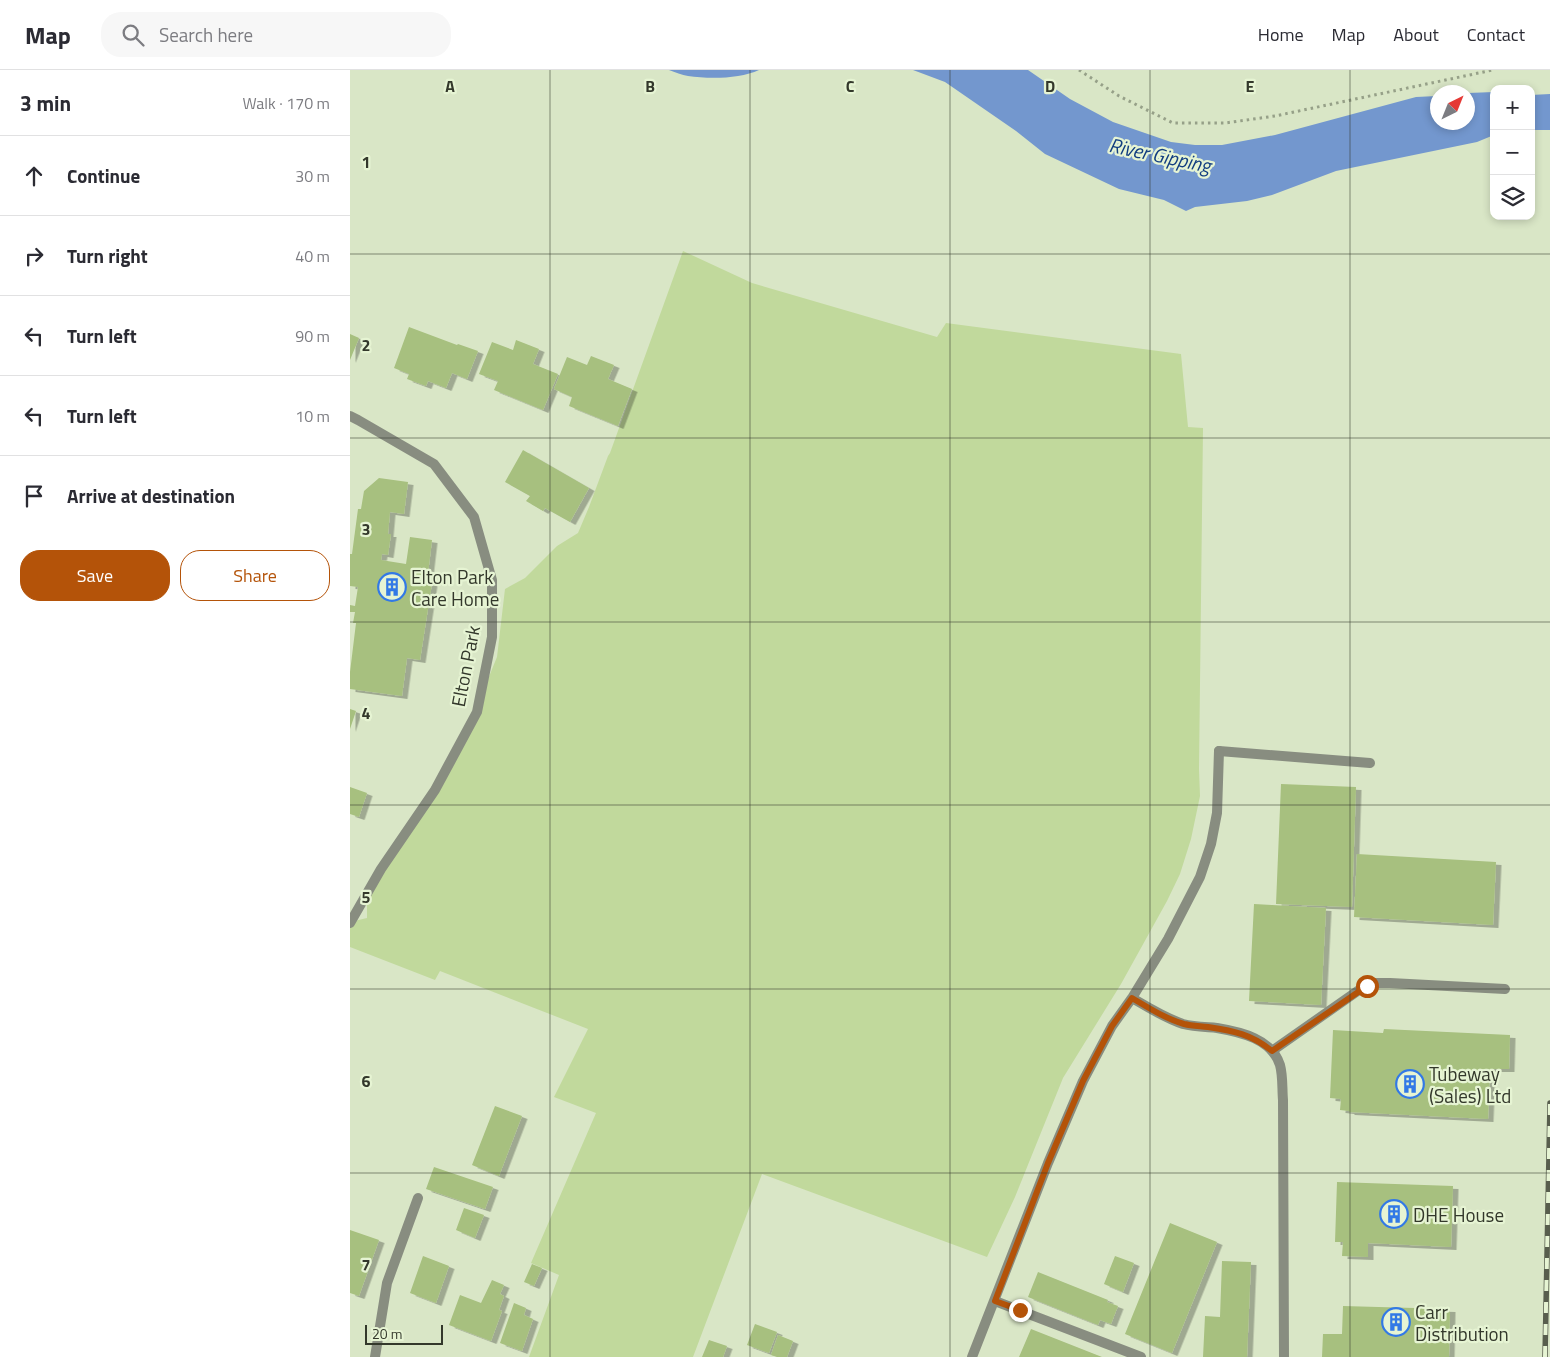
<!DOCTYPE html>
<meta charset="utf-8">
<style>
body{margin:0;font-family:"Titillium Web",sans-serif;background:#f7f7f7;color:#2b2b33}
.controls{position:absolute;right:15px;top:15px;display:grid;overflow:hidden;border-radius:10px;box-shadow:0 2px 8px #0003}
.controls button{width:45px;height:45px;display:grid;place-items:center;padding:0;border:0;border-bottom:1px solid #e1e1e2;background:#fff;color:#2b2b33;font:25px sans-serif}
.compass{position:absolute;left:1080px;top:15px;width:45px;height:45px;border-radius:50%;background:#fff;box-shadow:0 2px 8px #0003;rotate:43deg}
.scale{position:absolute;left:15px;bottom:12px;width:78px;box-sizing:border-box;padding-left:5px;border:2px solid #33382b;border-top:0;font-size:14px;line-height:18px;white-space:nowrap;color:#33382b;-webkit-text-stroke:4px #e6f4d3;paint-order:stroke}
.stop{position:absolute;width:15px;height:15px;margin:-11px;border:4px solid #b45309;border-radius:50%;background:#fff}
.stop.end{background:#b45309;border-color:#fff;box-shadow:0 1px 5px #0008}
.list{margin:0;padding:0;list-style:none}
h2{display:flex;justify-content:space-between;align-items:center;height:65px;margin:0;padding:0 20px;font-size:21px}
h2 small{font-size:16px;font-weight:400;color:#7c7c81}
.list li{display:grid;grid-template-columns:32px 1fr auto;gap:15px;align-items:center;box-sizing:border-box;height:80px;padding:0 20px;border-top:1px solid #e1e1e2}
.list b{display:block;font-size:19px;white-space:nowrap}
.list em{font-size:16px;font-style:normal;color:#7c7c81}
.actions{display:flex;gap:10px;padding:15px 20px}
.actions a{flex:1;padding:11px 0;border:1px solid #b45309;border-radius:20px;text-align:center;font-size:18px;color:#b45309}
.actions .main{background:#b45309;color:#fff}
.icon{flex:none;width:28px;height:28px;fill:none;stroke:currentColor;stroke-width:2;stroke-linecap:round;stroke-linejoin:round}
.map{position:relative;flex:none;width:1200px;height:1287px;overflow:hidden}
header{display:flex;align-items:center;gap:30px;box-sizing:border-box;height:70px;padding:0 25px;background:#fff;border-bottom:1px solid #e1e1e2}
header strong{font-size:24px}
nav{display:flex;gap:28px;margin-inline-start:auto;font-size:18px}
.search{width:350px;height:45px;background:#f7f7f7;display:flex;align-items:center;gap:12px;box-sizing:border-box;padding:0 18px;border-radius:20px;color:#7c7c81;font-size:19px}
main{display:flex}
aside{flex:1;background:#fff}
.map>svg:first-child{display:block}
.green{fill:#c1d99c}
.water{fill:#7397ce}
.building{fill:#a7c07f;filter:url(#shadow)}
.lines{fill:none;stroke-linecap:round;stroke-linejoin:round}
.path{stroke:#96a088;stroke-width:3;stroke-dasharray:2.5 4;stroke-linecap:butt}
.service{stroke:#888d80;stroke-width:10}
.minor{stroke:#888d80;stroke-width:10}
.rail-casing{stroke:#585e4d;stroke-width:5.5}
.rail{stroke:#e6f4d3;stroke-width:4;stroke-dasharray:11;stroke-linecap:butt}
.route{stroke:#b45309;stroke-width:6}
.grid{fill:none;stroke:#33382b;stroke-width:1;stroke-opacity:0.55}
.labels{text-anchor:middle;dominant-baseline:central;stroke-width:4.5;stroke-linejoin:round;paint-order:stroke}
.poi-label{font-size:19px;fill:#33382b;stroke:#e6f4d3;text-anchor:start}
.street-label{font-size:19px;fill:#33382b;stroke:#e6f4d3}
.water-label{font-size:20px;font-style:italic;fill:#123e80;stroke:#e6f4d3}
.grid-label{font-size:16px;text-anchor:middle;font-weight:bold;fill:#33382b;stroke:#e6f4d3;stroke-width:4.5;stroke-linejoin:round;paint-order:stroke}
</style>
<header>
<strong>Map</strong>
<div class="search"><svg class="icon" aria-label="search" viewBox="0 0 24 24"><circle cx="10" cy="10" r="6"/><path d="M15 15l6 6"/></svg>Search here</div>
<nav><a>Home</a><a>Map</a><a>About</a><a>Contact</a></nav>
</header>
<main>
<aside>
<h2>3 min<small>Walk · 170 m</small></h2>
<ul class="list">
<li><svg class="icon" aria-label="ahead" viewBox="0 0 24 24"><path d="M12 20V5M6 11l6-6 6 6"/></svg><div><b>Continue</b></div><em>30 m</em></li>
<li><svg class="icon" aria-label="right" viewBox="0 0 24 24"><path d="M7 20v-9h11M14 6l5 5-5 5"/></svg><div><b>Turn right</b></div><em>40 m</em></li>
<li><svg class="icon" aria-label="left" viewBox="0 0 24 24"><path d="M17 20v-9H6M10 6l-5 5 5 5"/></svg><div><b>Turn left</b></div><em>90 m</em></li>
<li><svg class="icon" aria-label="left" viewBox="0 0 24 24"><path d="M17 20v-9H6M10 6l-5 5 5 5"/></svg><div><b>Turn left</b></div><em>10 m</em></li>
<li><svg class="icon" aria-label="arrive" viewBox="0 0 24 24"><path d="M6 21V4h12l-3 4 3 4H6"/></svg><div><b>Arrive at destination</b></div></li>
</ul>
<div class="actions"><a class="main">Save</a><a>Share</a></div>
</aside>
<div class="map">
<svg width="1200" height="1287" viewBox="0 0 1200 1287">
<defs>
<filter id="shadow"><feDropShadow dx="5.5" dy="3" stdDeviation="0" flood-color="#0004"/></filter>
</defs>
<rect width="100%" height="100%" fill="#d9e6c6"/>
<path class="green" d="M333,181l69,32 185,54 9,-14 235,31 7,73 15,1 -4,341 1,27 -9,43 -11,35 -13,27 -46,83 -58,94 -48,119 -28,60 -225,-83 -69,183h-164l30,-82 -28,-12 65,-150 -42,-16 34,-68 -148,-58 -5,9 -85,-33v-25l17,-4v-12l-7,-8 81,-126 36,-66 20,-49 8,-68 20,-11 32,-32 21,-13 11,-26 19,-51 2,-3z"/>
<path class="water" d="M319,0h90c-19,9 -50,9 -71,6 -6,-1 -13,-4 -19,-6z
M563,0h115l42,29 43,23 58,20 24,3h27l53,-10 141,-38 21,-1 1,26h30v-29l26,-1v43l-17,7 -141,29 -64,24 -25,6 -52,6 -9,4 -22,-11 -45,-11 -74,-35 -29,-23 -71,-49z
M1200,24v36h-19v-35z"/>
<path class="building" d="M59,257l48,18 1,-1 20,7 -11,28 -15,-6 -6,15 -18,-7 -2,5 -19,-7 2,-5 -15,-6z
M0,264l9,4 -9,22z
M166,270l23,9 -6,15 25,10 -15,36 -49,-20 4,-9 -19,-7 13,-32 21,8z
M241,286l23,9 -6,14 24,10 -14,37 -49,-20 3,-9 -18,-8 13,-32 20,8z
M173,380l66,38 -19,34 -25,-14 -2,3 -17,-10 4,-5 -25,-14z
M29,408l29,4 -4,32 -14,-2 -2,22h3l-3,21 -6,-1 -1,6 25,4 4,-27 22,3 -5,42 5,1 -12,77 -13,-2 -5,38 -52,-7v-17l6,-49h-3l2,-11h-5v-7l5,1 3,-19 -8,-1v-32h2l6,-45h3l3,-18z
M0,639l6,2 -6,18z
M931,714l75,3 -4,120 -76,-3z
M0,717l17,6 -8,24 -9,-3z
M1007,784l139,8 -3,63 -139,-8z
M904,834l72,4 -5,97 -72,-4z
M1034,959l126,6 -1,34h-19l-2,50 -139,-7v-1l-9,-1 1,-11 -11,-1 3,-68 50,3z
M145,1036l27,10 -23,60 -27,-11z
M84,1097l59,20 -8,22 -59,-20z
M987,1112l116,4 -2,61 -83,-4v14l-26,-1 1,-14h-8z
M114,1138l20,7 -9,23 -19,-8z
M820,1153l47,19 -45,111 -47,-19z
M0,1160l29,10 -20,56 -9,-3z
M73,1186l26,10 -13,37 -26,-10z
M765,1186l19,7 -11,29 -19,-8z
M872,1191l29,1 -4,95h-44l2,-41 15,1z
M182,1194l10,4 -8,18 -10,-4z
M688,1202l70,28 -1,2 11,4 -7,18 -11,-4 -2,5 -70,-28z
M142,1210l12,5 -4,9 4,2 -5,14 3,1 -11,30 -42,-16 11,-30 21,8z
M164,1233l12,5 -2,7 9,4 -11,32 -22,-8z
M993,1236l107,3 -1,48h-127l1,-23h19z
M405,1254l22,8 -8,21 -22,-8z
M681,1259l71,28h-83z
M428,1265l15,6 -6,16h-10l-6,-2z
M359,1270l18,6 -4,11h-21z"/>
<g class="lines">
<path class="path" d="M729,0l40,26 54,27h52l50,-7 218,-46"/>
<path class="service" d="M869,681l151,12
M922,981l87,-61 15,-7h16l115,6
M645,1231l146,56
M25,1287l12,-74 31,-85"/>
<path class="minor" d="M0,346l8,4 76,44 40,53 18,63v57l-15,75 -42,78 -54,79 -31,54
M782,928c17,10 33,20 51,26 11,3 23,3 34,4 24,4 55,11 63,37 3,11 2,23 3,35l1,257
M622,1287l76,-194 35,-82 29,-55 20,-28 36,-59 32,-62 11,-33 6,-31 2,-62"/>
<defs>
<path id="rail" d="M1195,1287l5,-254"/>
</defs>
<use href="#rail" class="rail-casing"/>
<use href="#rail" class="rail"/>
</g>
<g class="lines">
<path class="route" d="M670,1240l-25,-9 53,-138 35,-82 29,-55 20,-28c17,10 34,21 52,26 8,2 16,2 24,3 26,4 43,7 64,24l95,-65"/>
</g>
<path class="grid" d="M200,0v1287M400,0v1287M600,0v1287M800,0v1287M1000,0v1287M0,184h1200M0,368h1200M0,552h1200M0,735h1200M0,919h1200M0,1103h1200"/>
<defs>
<symbol id="building-ring" viewBox="-11 -11 22 22"><circle r="9.5" fill="#e6f4d3" stroke="#3279e6" stroke-width="1.5"/><path d="M-4-6H4V6H1V3H-1V6H-4ZM-2.5-4.3h1.7v1.8h-1.7ZM.8-4.3h1.7v1.8H.8ZM-2.5-1h1.7V.8h-1.7ZM.8-1h1.7V.8H.8Z" fill="#3279e6"/></symbol>
</defs>
<g fill-rule="evenodd">
<use href="#building-ring" x="26" y="501" width="32" height="32"/>
<use href="#building-ring" x="1044" y="998" width="32" height="32"/>
<use href="#building-ring" x="1028" y="1128" width="32" height="32"/>
<use href="#building-ring" x="1030" y="1236" width="32" height="32"/>
</g>
<g class="labels">
<g class="poi-label">
<text x="61" y="506">Elton Park<tspan x="61" dy="22">Care Home</tspan></text>
<text x="1079" y="1003">Tubeway<tspan x="1079" dy="22">(Sales) Ltd</tspan></text>
<text x="1063" y="1144">DHE House</text>
<text x="1065" y="1241">Carr<tspan x="1065" dy="22">Distribution</tspan></text>
</g>
<g class="street-label">
<text transform="translate(115 596) rotate(-79)">Elton Park</text>
</g>
<g class="water-label">
<text transform="translate(810 85) rotate(12)">River Gipping</text>
</g>
</g>
<g class="grid-label">
<text x="100" y="22">A</text>
<text x="300" y="22">B</text>
<text x="500" y="22">C</text>
<text x="700" y="22">D</text>
<text x="900" y="22">E</text>
<text x="16" y="98">1</text>
<text x="16" y="281">2</text>
<text x="16" y="465">3</text>
<text x="16" y="649">4</text>
<text x="16" y="833">5</text>
<text x="16" y="1017">6</text>
<text x="16" y="1201">7</text>
</g>
</svg>
<div class="controls">
<button>+</button>
<button>−</button>
<button><svg class="icon" aria-label="layers" viewBox="0 0 24 24"><path d="M12 4l9 5-9 5-9-5zM3 14l9 5 9-5"/></svg></button>
</div>
<svg class="compass" viewBox="-18 -18 36 36"><path d="M0-13l5 13h-10z" fill="#e53935"/><path d="M0 13l5-13h-10z" fill="#7c7c81"/></svg>
<div class="scale">20 m</div>
<div class="stop" style="left:1017px;top:916px"></div>
<div class="stop end" style="left:670px;top:1240px"></div>
</div>
</main>
